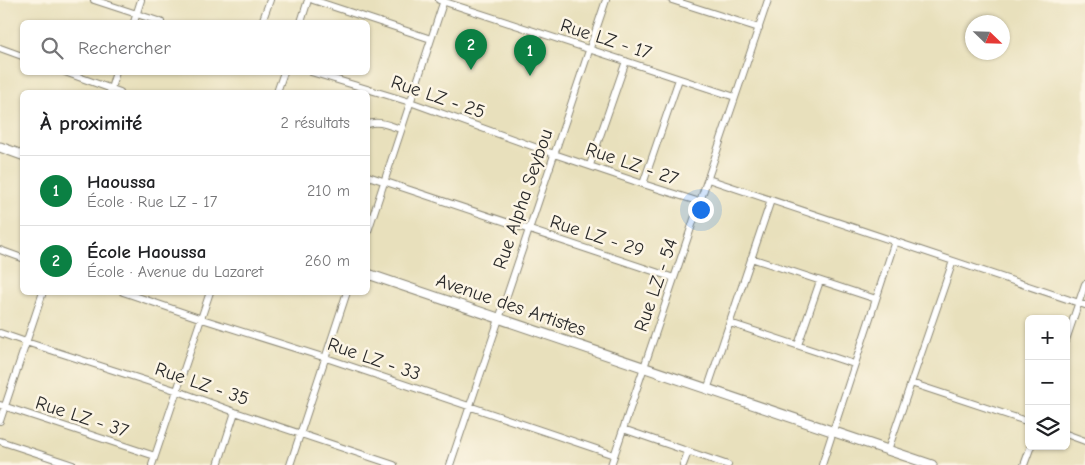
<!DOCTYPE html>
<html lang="fr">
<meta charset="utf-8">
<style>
body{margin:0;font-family:"Comic Neue",sans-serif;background:#f6f6f6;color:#202124}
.controls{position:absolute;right:15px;bottom:15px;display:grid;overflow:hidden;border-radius:8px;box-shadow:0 1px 4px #0004}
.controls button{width:45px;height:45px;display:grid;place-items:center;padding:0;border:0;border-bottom:1px solid #e0e0e0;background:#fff;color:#202124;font:25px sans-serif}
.compass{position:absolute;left:965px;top:15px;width:45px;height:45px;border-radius:50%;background:#fff;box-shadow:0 1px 4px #0004;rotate:113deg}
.you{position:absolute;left:700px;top:209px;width:18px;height:18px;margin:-12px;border:4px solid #fff;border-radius:50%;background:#1a73e8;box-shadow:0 0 0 8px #1a73e833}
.badge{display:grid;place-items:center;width:32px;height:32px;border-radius:50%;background:#0b8043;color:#fff;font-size:16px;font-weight:700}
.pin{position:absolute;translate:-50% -41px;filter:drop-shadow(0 1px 2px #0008)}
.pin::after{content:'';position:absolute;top:26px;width:18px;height:15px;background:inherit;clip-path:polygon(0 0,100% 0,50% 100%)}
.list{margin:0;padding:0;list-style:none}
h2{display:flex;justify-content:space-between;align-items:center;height:65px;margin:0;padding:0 20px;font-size:21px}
h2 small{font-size:16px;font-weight:400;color:#757577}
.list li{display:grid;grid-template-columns:32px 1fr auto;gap:15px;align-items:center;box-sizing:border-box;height:70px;padding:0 20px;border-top:1px solid #e0e0e0}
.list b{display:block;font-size:19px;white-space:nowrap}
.list p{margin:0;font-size:16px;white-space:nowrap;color:#757577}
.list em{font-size:16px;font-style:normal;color:#757577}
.icon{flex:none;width:28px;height:28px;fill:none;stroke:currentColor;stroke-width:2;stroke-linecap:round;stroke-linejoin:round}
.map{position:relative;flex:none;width:1085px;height:465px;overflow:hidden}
.search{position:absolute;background:#fff;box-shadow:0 1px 4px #0004;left:20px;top:20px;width:350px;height:55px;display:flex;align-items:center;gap:12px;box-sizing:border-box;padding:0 18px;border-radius:8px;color:#757577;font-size:19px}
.panel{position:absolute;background:#fff;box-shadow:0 1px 4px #0004;left:20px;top:90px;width:350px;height:205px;border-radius:8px}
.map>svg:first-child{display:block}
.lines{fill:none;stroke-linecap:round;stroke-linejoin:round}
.street-casing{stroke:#8a8674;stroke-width:8}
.secondary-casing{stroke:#8a8674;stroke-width:11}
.street{stroke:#fff;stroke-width:6}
.secondary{stroke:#fff;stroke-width:9}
.labels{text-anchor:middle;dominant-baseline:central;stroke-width:5;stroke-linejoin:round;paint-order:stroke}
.street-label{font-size:19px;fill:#2b2b2b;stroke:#fcf5e5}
</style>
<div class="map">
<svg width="1085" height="465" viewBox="0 0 1085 465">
<rect width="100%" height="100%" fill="#fcf5e5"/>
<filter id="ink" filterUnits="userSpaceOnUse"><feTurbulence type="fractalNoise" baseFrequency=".02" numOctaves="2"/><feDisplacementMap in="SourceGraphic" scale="10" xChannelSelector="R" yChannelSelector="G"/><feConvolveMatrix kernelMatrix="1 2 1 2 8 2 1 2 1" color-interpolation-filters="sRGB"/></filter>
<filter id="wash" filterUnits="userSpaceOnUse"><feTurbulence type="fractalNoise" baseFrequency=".0096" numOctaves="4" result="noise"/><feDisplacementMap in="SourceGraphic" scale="20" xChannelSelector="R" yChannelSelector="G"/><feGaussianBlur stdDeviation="1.12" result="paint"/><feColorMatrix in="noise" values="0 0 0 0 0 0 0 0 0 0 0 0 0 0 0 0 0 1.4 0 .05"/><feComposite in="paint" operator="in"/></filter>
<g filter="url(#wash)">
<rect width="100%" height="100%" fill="#e8e0bc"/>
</g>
<g filter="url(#ink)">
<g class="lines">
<defs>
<path id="street" d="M94,0l67,22
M313,0l118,39
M439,0l296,97
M672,0l87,28
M134,22l7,-22
M262,22l8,-22
M301,22l7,-22
M0,48l22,8
M65,72l55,20
M311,72l99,30 144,52 89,30 57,18
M110,92l6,-20
M277,92l7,-20
M368,124c11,-4 22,2 33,5
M590,165l36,-104
M368,176l306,102
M708,179l377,126
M643,184l36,-105
M368,231l76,-231
M0,250l22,8
M751,258l125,41
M123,292l79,27 124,39 288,97
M730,323l124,41
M0,333l26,9 152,49 57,21 159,53
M1066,340l19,-56
M798,345l22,-64
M911,383l118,39
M707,390l64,-190
M0,405l155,51
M0,421l43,-129
M623,429l105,36
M1066,434l19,7
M0,441l73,24
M888,450l65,-189
M152,465l58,-173
M218,465l17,-53
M290,465l57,-173
M450,465l156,-465
M611,465l157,-465
M683,465l5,-13
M822,465l73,-224
M1024,465l7,-19"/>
<path id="secondary" d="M0,147l22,8
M368,274l564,191"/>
</defs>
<use href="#street" class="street-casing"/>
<use href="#secondary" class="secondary-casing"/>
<use href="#street" class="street"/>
<use href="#secondary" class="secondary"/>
</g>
</g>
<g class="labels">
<g class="street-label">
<text transform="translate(606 39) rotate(18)">Rue LZ - 17</text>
<text transform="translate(438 97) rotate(19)">Rue LZ - 25</text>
<text transform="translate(632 164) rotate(19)">Rue LZ - 27</text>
<text transform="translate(523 199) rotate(-71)">Rue Alpha Seybou</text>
<text transform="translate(597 236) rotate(18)">Rue LZ - 29</text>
<text transform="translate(656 285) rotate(-71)">Rue LZ - 54</text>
<text transform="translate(511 305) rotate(19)">Avenue des Artistes</text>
<text transform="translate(374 359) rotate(19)">Rue LZ - 33</text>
<text transform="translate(202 384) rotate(19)">Rue LZ - 35</text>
<text transform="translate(82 417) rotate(18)">Rue LZ - 37</text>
</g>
</g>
</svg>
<div class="controls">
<button>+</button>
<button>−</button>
<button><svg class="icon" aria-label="layers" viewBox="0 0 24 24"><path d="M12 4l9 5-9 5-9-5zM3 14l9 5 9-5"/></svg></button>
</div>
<svg class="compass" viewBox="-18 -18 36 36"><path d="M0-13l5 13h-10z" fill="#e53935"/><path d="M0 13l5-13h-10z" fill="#757577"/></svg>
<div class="you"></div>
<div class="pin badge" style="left:530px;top:76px">1</div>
<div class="pin badge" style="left:471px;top:70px">2</div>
<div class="search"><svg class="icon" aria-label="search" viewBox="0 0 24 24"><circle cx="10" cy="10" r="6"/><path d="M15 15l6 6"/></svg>Rechercher</div>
<section class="panel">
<h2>À proximité<small>2 résultats</small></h2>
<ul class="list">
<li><span class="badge">1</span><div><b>Haoussa</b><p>École · Rue LZ - 17</p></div><em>210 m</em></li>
<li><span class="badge">2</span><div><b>École Haoussa</b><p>École · Avenue du Lazaret</p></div><em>260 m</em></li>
</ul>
</section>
</div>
